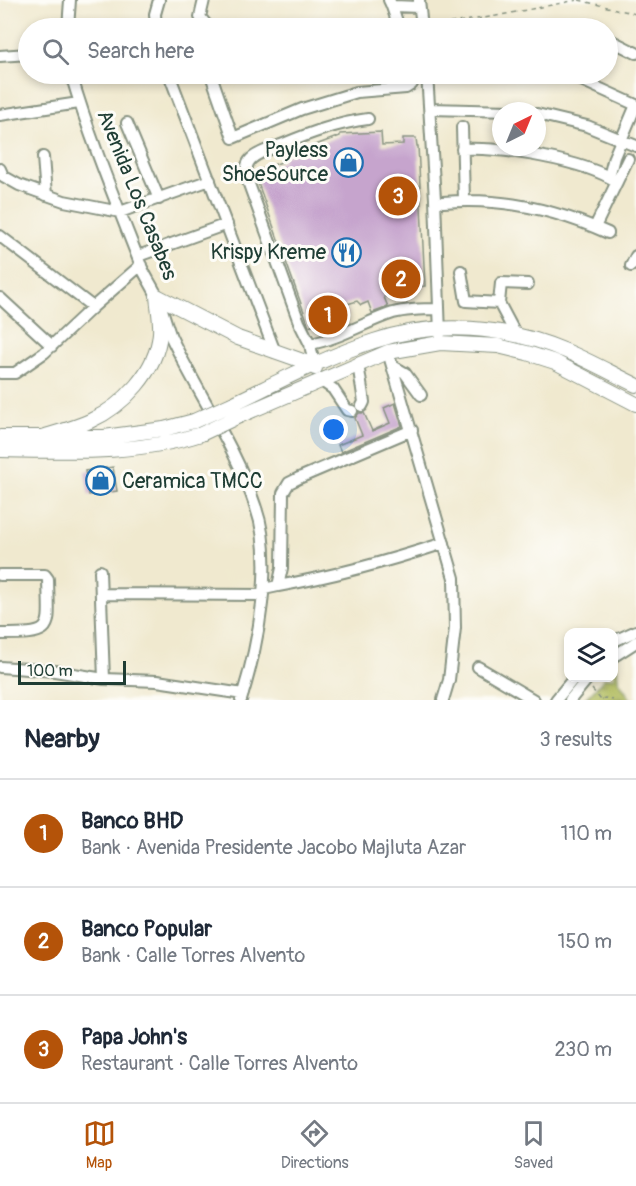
<!DOCTYPE html>
<meta charset="utf-8">
<style>
body{margin:0;font-family:Pangolin,sans-serif;background:#f6f6f7;color:#1f2937}
.controls{position:absolute;right:18px;bottom:18px;display:grid;overflow:hidden;border-radius:12px;box-shadow:0 3px 9px #0003}
.controls button{width:54px;height:54px;display:grid;place-items:center;padding:0;border:0;border-bottom:2px solid #e0e1e3;background:#fff;color:#1f2937;font:30px sans-serif}
.compass{position:absolute;left:492px;top:102px;width:54px;height:54px;border-radius:50%;background:#fff;box-shadow:0 3px 9px #0003;rotate:43deg}
.scale{position:absolute;left:18px;bottom:15px;width:108px;box-sizing:border-box;padding-left:6px;border:3px solid #1f3d34;border-top:0;font-size:16px;line-height:21px;white-space:nowrap;color:#1f3d34;-webkit-text-stroke:4px #fdfcf7;paint-order:stroke}
.you{position:absolute;left:334px;top:430px;width:21px;height:21px;margin:-15px;border:4px solid #fff;border-radius:50%;background:#1a73e8;box-shadow:0 0 0 9px #1a73e833}
.badge{display:grid;place-items:center;width:39px;height:39px;border-radius:50%;background:#b45309;color:#fff;font-size:20px;font-weight:700}
.pin{position:absolute;translate:-50% -50%;border:3px solid #fff;box-shadow:0 2px 6px #0006}
.list{margin:0;padding:0;list-style:none}
h2{display:flex;justify-content:space-between;align-items:center;height:78px;margin:0;padding:0 24px;font-size:26px}
h2 small{font-size:20px;font-weight:400;color:#747a83}
.list li{display:grid;grid-template-columns:39px 1fr auto;gap:18px;align-items:center;box-sizing:border-box;height:108px;padding:0 24px;border-top:2px solid #e0e1e3}
.list b{display:block;font-size:22px;white-space:nowrap}
.list p{margin:0;font-size:20px;white-space:nowrap;color:#747a83}
.list em{font-size:20px;font-style:normal;color:#747a83}
.icon{flex:none;width:33px;height:33px;fill:none;stroke:currentColor;stroke-width:2;stroke-linecap:round;stroke-linejoin:round}
.map{position:relative;flex:none;width:636px;height:700px;overflow:hidden}
.search{position:absolute;background:#fff;box-shadow:0 3px 9px #0003;left:18px;right:18px;top:18px;height:66px;display:flex;align-items:center;gap:15px;box-sizing:border-box;padding:0 21px;border-radius:33px;color:#747a83;font-size:22px}
.sheet{height:402px;background:#fff}
nav{display:flex;justify-content:space-around;align-items:center;box-sizing:border-box;height:84px;border-top:2px solid #e0e1e3;background:#fff;font-size:16px;color:#747a83}
nav a{display:grid;justify-items:center;gap:3px}
nav .on{color:#b45309}
.map>svg:first-child{display:block}
.park{fill:url(#park-tufts);stroke:#687c49;stroke-width:1.5}
.building{fill:#c6a4cd}
.lines{fill:none;stroke-linecap:round;stroke-linejoin:round}
.minor-casing{stroke:#889382;stroke-width:14}
.major-casing{stroke:#889382;stroke-width:16}
.path{stroke:#889382;stroke-width:1.5;stroke-dasharray:4.5 4.5;stroke-linecap:butt}
.minor{stroke:#fff;stroke-width:10}
.major{stroke:#fff;stroke-width:14}
.major-bridge-casing{stroke:#889382;stroke-width:16;stroke-linecap:butt}
.major-bridge{stroke:#fff;stroke-width:14}
.labels{text-anchor:middle;dominant-baseline:central;stroke-width:6;stroke-linejoin:round;paint-order:stroke}
.poi-label{font-size:21px;fill:#1f3d34;stroke:#fdfcf7;text-anchor:end}
.street-label{font-size:21px;fill:#1f3d34;stroke:#fdfcf7}
</style>
<div class="map">
<svg width="636" height="700" viewBox="0 0 636 700">
<defs>
<pattern id="park-tufts" width="24" height="20" patternUnits="userSpaceOnUse" patternTransform="scale(1.5)"><rect width="24" height="20" fill="#b1bc5e"/><path d="M3 7l-1-3M5 7V3M7 7l1-3M15 17l-1-3M17 17v-4M19 17l1-3" fill="none" stroke="#8f9a4e"/></pattern>
</defs>
<rect width="100%" height="100%" fill="#fdfcf7"/>
<filter id="ink" filterUnits="userSpaceOnUse"><feTurbulence type="fractalNoise" baseFrequency=".0167" numOctaves="2"/><feDisplacementMap in="SourceGraphic" scale="12" xChannelSelector="R" yChannelSelector="G"/><feConvolveMatrix kernelMatrix="1 2 1 2 8 2 1 2 1" color-interpolation-filters="sRGB"/></filter>
<filter id="wash" filterUnits="userSpaceOnUse"><feTurbulence type="fractalNoise" baseFrequency=".008" numOctaves="4" result="noise"/><feDisplacementMap in="SourceGraphic" scale="24" xChannelSelector="R" yChannelSelector="G"/><feGaussianBlur stdDeviation="1.35" result="paint"/><feColorMatrix in="noise" values="0 0 0 0 0 0 0 0 0 0 0 0 0 0 0 0 0 1.4 0 .05"/><feComposite in="paint" operator="in"/></filter>
<g filter="url(#wash)">
<rect width="100%" height="100%" fill="#f0e9cf"/>
<path class="park" d="M617,666l1,14 13,20h-47l21,-22h9v-8z"/>
<g id="blocks">
<path class="building" d="M381,132l1,13 21,-1v-6h13l1,8h1l7,140 -38,2v4l-2,1 1,3 -2,1 4,10 -16,6 -4,-11 -7,3 -4,-4 -13,4 4,10 -30,11 -1,-3 -8,3 -55,-154 30,-11 -1,-4 57,-21v-2z
M395,403l7,23 -61,26 -3,-7 24,-10 -7,-17 4,-5h5l8,18 18,-8 -6,-15z
M113,467l4,24 -28,4 -4,-24z"/>
</g>
</g>
<g filter="url(#ink)">
<use href="#blocks" fill-opacity="0" stroke="#889382" stroke-width="1.5"/>
<g class="lines">
<defs>
<path id="minor" d="M204,0l-4,17 9,11
M389,0c5,9 6,19 11,28
M419,0l3,28
M394,6l25,1
M583,26l4,2
M68,28l2,-28
M156,28l-1,-14 4,-14
M608,39l28,14
M0,56l28,-2
M71,74c19,65 45,128 70,192 5,11 12,21 17,32 5,13 8,26 13,39 27,57 65,110 85,171 19,53 2,138 -15,192
M169,74l106,278
M212,74l-1,1 22,63 69,-29 55,-17 49,-4 6,-4 4,-10
M427,74l8,125 5,135
M568,74l68,31
M430,109l80,2
M537,114l50,12 49,20
M0,115l79,-12
M127,123l32,76
M462,127l2,73
M462,149c39,-2 123,11 155,33
M43,157l3,38
M0,169l3,7 16,9 45,16 56,11 90,-32
M609,177l5,-20 22,-52
M443,202c57,-5 114,8 165,31
M595,227l33,-68
M0,236l93,71
M138,256l89,-32
M631,266l5,-10
M461,271l5,30 33,2 17,32
M0,298l52,48
M499,303l2,-20 27,1
M310,344c29,-5 55,-22 83,-31 15,-4 31,-4 46,-4
M388,352l66,226 1,50 -6,52 -6,20
M358,364l6,38 -2,4
M314,365l-4,-21 -11,-22 -53,-146c0,-6 0,-12 5,-17 8,-7 21,-11 30,-14 29,-12 56,-22 87,-26
M393,366l12,7 16,22
M0,373h15l29,-20 49,-46 48,-42
M320,380l13,9 14,21 5,1
M100,571l4,108
M0,575h45l3,4c1,53 8,55 -48,55
M278,586c57,-10 111,-25 166,-43
M264,589l14,-3 4,-18 1,-75 6,-10 10,-5 113,-48
M103,594l160,1
M614,641l22,-10
M614,656l22,-14
M0,667l55,4 49,8 53,2 86,13
M478,667l56,33
M556,700l18,-22
M570,700l18,-22"/>
<path id="major" d="M157,296l81,42 76,27 1,3
M232,404c46,-22 93,-47 142,-63 61,-21 133,-15 192,10 24,10 47,23 70,34
M239,416l149,-64 52,-9 58,3 29,7 28,9 81,42
M0,437h104l60,-8 30,-8
M42,437c16,-5 33,-9 48,-16 33,-15 67,-50 70,-88 1,-11 -2,-25 -3,-37
M0,450c68,1 136,5 201,-16"/>
</defs>
<use href="#minor" class="minor-casing"/>
<use href="#major" class="major-casing"/>
<path class="path" d="M579,0l57,14
M432,26l64,-10 81,-16
M592,689l9,11
M602,699l3,-1 8,2"/>
<use href="#minor" class="minor"/>
<use href="#major" class="major"/>
<defs>
<path id="major-bridge" d="M194,421l38,-17
M201,434l38,-18"/>
</defs>
<use href="#major-bridge" class="major-bridge-casing"/>
<use href="#major-bridge" class="major-bridge"/>
</g>
</g>
<defs>
<symbol id="shop-ring" viewBox="-11 -11 22 22"><circle r="9.5" fill="#fdfcf7" stroke="#1f6fb2" stroke-width="1.5"/><path d="M-5-2.5h2.3a2.7 3.5 0 0 1 5.4 0H5L5.5 6h-11ZM-1.5-2.5h3a1.5 2.3 0 0 0-3 0Z" fill="#1f6fb2"/></symbol>
<symbol id="restaurant-ring" viewBox="-11 -11 22 22"><circle r="9.5" fill="#fdfcf7" stroke="#1f6fb2" stroke-width="1.5"/><path d="M-5-6h1v4h1v-4h1v4h1v-4h1v5L-1.5 .5V6h-2V.5L-5-1ZM5-6V6H3V1.5H1.5Q1.5-4 5-6Z" fill="#1f6fb2"/></symbol>
</defs>
<g fill-rule="evenodd">
<use href="#shop-ring" x="332" y="146" width="33" height="33"/>
<use href="#restaurant-ring" x="330" y="236" width="33" height="33"/>
<use href="#shop-ring" x="84" y="464" width="33" height="33"/>
</g>
<g class="labels">
<g class="poi-label">
<text x="328" y="150">Payless<tspan x="328" dy="24">ShoeSource</tspan></text>
<text x="326" y="252">Krispy Kreme</text>
<text x="122" y="481" text-anchor="start">Ceramica TMCC</text>
</g>
<g class="street-label">
<text transform="translate(137 195) rotate(68)">Avenida Los Casabes</text>
</g>
</g>
</svg>
<div class="controls">
<button><svg class="icon" aria-label="layers" viewBox="0 0 24 24"><path d="M12 4l9 5-9 5-9-5zM3 14l9 5 9-5"/></svg></button>
</div>
<svg class="compass" viewBox="-18 -18 36 36"><path d="M0-13l5 13h-10z" fill="#e53935"/><path d="M0 13l5-13h-10z" fill="#747a83"/></svg>
<div class="scale">100 m</div>
<div class="you"></div>
<div class="pin badge" style="left:328px;top:315px">1</div>
<div class="pin badge" style="left:401px;top:279px">2</div>
<div class="pin badge" style="left:398px;top:196px">3</div>
<div class="search"><svg class="icon" aria-label="search" viewBox="0 0 24 24"><circle cx="10" cy="10" r="6"/><path d="M15 15l6 6"/></svg>Search here</div>
</div>
<section class="sheet">
<h2>Nearby<small>3 results</small></h2>
<ul class="list">
<li><span class="badge">1</span><div><b>Banco BHD</b><p>Bank · Avenida Presidente Jacobo Majluta Azar</p></div><em>110 m</em></li>
<li><span class="badge">2</span><div><b>Banco Popular</b><p>Bank · Calle Torres Alvento</p></div><em>150 m</em></li>
<li><span class="badge">3</span><div><b>Papa John's</b><p>Restaurant · Calle Torres Alvento</p></div><em>230 m</em></li>
</ul>
</section>
<nav>
<a class="on"><svg class="icon" aria-label="map" viewBox="0 0 24 24"><path d="M3 6l6-2 6 2 6-2v14l-6 2-6-2-6 2zM9 4v14M15 6v14"/></svg>Map</a>
<a><svg class="icon" aria-label="directions" viewBox="0 0 24 24"><path d="M12 3l9 9-9 9-9-9zM9 14v-3h6M13 9l2 2-2 2"/></svg>Directions</a>
<a><svg class="icon" aria-label="saved" viewBox="0 0 24 24"><path d="M7 4h10v16l-5-4-5 4z"/></svg>Saved</a>
</nav>
